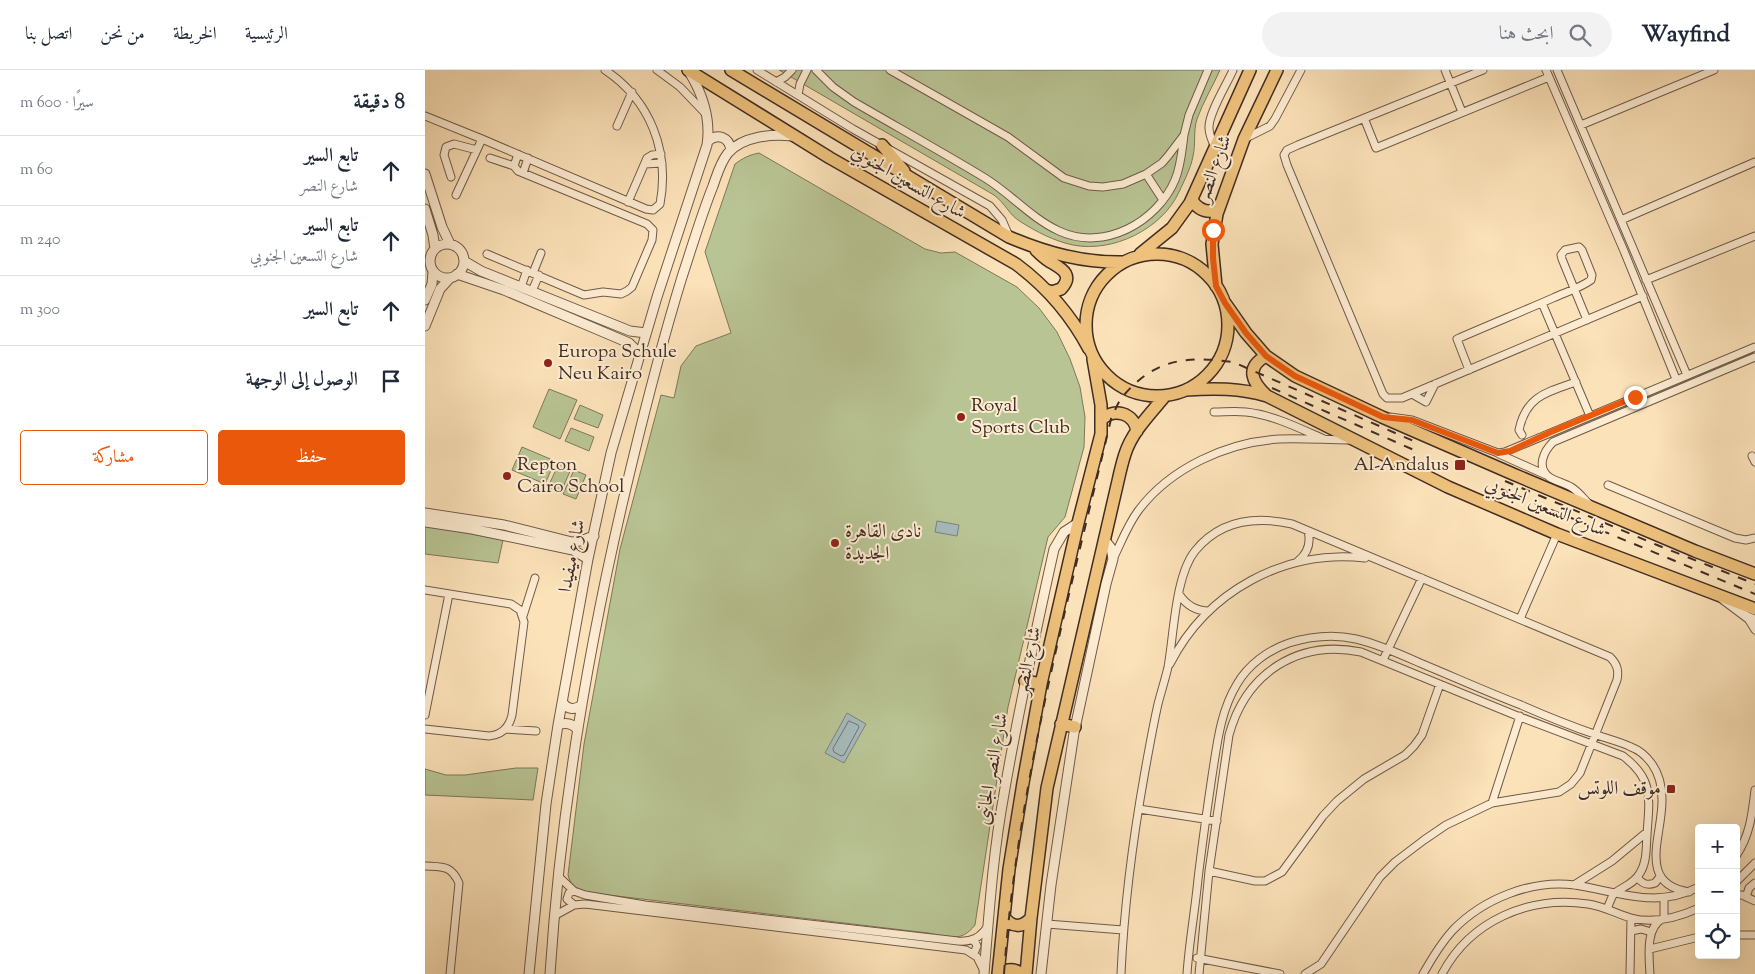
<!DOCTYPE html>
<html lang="ar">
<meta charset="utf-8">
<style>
body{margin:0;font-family:"Sorts Mill Goudy",Amiri,serif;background:#f2f2f3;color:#1f2937;direction:rtl}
.controls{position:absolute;right:15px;bottom:15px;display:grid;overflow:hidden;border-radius:5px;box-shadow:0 5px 20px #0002}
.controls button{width:45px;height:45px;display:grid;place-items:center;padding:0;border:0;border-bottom:1px solid #e0e1e3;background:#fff;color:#1f2937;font:25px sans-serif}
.stop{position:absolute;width:15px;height:15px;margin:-11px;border:4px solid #ea580c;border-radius:50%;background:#fff}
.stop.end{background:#ea580c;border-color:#fff;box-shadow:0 1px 5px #0008}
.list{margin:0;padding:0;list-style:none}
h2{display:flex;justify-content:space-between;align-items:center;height:65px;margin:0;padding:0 20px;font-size:21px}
h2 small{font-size:16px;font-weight:400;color:#747a83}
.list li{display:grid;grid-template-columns:32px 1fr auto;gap:15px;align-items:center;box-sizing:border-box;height:70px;padding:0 20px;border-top:1px solid #e0e1e3}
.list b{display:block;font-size:19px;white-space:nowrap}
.list p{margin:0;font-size:16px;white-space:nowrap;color:#747a83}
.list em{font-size:16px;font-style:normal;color:#747a83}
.actions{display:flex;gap:10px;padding:15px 20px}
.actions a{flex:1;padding:11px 0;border:1px solid #ea580c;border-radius:5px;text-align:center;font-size:18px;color:#ea580c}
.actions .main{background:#ea580c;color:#fff}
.icon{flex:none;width:28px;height:28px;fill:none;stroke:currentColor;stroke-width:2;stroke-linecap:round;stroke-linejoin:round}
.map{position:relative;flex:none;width:1330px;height:904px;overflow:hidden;direction:ltr}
header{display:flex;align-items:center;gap:30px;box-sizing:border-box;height:70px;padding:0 25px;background:#fff;border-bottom:1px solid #e0e1e3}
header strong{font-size:24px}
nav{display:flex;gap:28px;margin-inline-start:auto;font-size:18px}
.search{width:350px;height:45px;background:#f2f2f3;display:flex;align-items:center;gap:12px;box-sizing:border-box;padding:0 18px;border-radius:28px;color:#747a83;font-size:19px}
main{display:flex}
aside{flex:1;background:#fff}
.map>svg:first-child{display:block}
.green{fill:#b9c494;stroke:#7d785c}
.water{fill:#a5babb;stroke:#7d817f}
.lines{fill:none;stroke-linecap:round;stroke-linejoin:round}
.shore{stroke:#737370;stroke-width:1}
.minor-casing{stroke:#705a49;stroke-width:9}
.tertiary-casing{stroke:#705a49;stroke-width:11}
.primary-casing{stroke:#412c24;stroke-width:14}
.minor{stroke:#fdecd2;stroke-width:7}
.tertiary{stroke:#fdecd2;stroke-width:9}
.primary{stroke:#eec17c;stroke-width:11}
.rail{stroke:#412c24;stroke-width:2;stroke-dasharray:9 9;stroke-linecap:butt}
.route{stroke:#ea580c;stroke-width:6}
.poi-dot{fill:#8f2418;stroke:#fdecd2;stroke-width:2}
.labels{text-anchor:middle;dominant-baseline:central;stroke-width:4;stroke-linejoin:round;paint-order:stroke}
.street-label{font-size:19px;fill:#412c24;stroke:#fdecd2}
.poi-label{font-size:19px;fill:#412c24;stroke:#fdecd2;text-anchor:start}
</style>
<header>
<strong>Wayfind</strong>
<div class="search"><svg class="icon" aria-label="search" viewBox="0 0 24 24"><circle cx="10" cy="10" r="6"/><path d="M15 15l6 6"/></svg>ابحث هنا</div>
<nav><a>الرئيسية</a><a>الخريطة</a><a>من نحن</a><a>اتصل بنا</a></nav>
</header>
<main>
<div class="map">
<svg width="1330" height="904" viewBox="0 0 1330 904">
<rect width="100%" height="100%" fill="#fce2b9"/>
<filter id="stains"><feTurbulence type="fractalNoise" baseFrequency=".004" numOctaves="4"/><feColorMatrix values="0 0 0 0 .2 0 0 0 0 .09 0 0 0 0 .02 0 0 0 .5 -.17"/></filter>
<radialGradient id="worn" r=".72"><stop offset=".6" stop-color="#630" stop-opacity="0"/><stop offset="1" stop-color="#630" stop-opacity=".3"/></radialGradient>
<path class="green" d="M354,0h441c-7,16 -17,32 -23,49 -4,12 -1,25 -4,37 -2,12 -9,25 -14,36 -17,37 -66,61 -106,53 -19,-4 -36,-13 -52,-23 -12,-7 -16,-19 -27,-27z
M334,83l166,96 16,4 14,-1 62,35 22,21 18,24 13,27 10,28 5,30 -1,30 -19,70 -17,20 -40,170 -33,218c-14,18 -27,12 -47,8l-345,-41c-9,-3 -13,-9 -15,-17l16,-131 36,-195 41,-154 13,3 7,-32 15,-20 35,-13 -26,-81 30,-88c8,-6 14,-9 24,-11z
M124,319l28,11 -17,39 -27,-12z
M155,335l23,10 -5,13 -24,-9z
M146,358l23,9 -5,14 -24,-10z
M97,377l33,14 -10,23 -33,-14z
M134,393l12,6 -10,23 -13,-5z
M149,400l12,5 -10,24 -13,-5z
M0,455l78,15 -5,23 -73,-9z
M91,698h22l-5,32 -108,-5v-26l21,6h19z"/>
<path class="water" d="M512,451l22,4 -2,11 -22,-4z
M422,643l19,11 -22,39 -19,-10z"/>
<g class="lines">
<path class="shore" d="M424,651l9,4 1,2 -15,28 -3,1 -7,-4 -1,-3z"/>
<defs>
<path id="minor" d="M232,0l23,17 25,26
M332,0l96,59 137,77 12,14 7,16
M391,0l17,17 21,15c43,25 88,50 131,76 26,16 46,40 74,53 45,21 98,-9 116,-51 6,-14 7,-30 9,-45
M465,0l118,67 56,41 25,8 14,1 20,-3 23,-10 16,-11 6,-7 16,-21 5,-20 19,-45
M1020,0l17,42
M1058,0l-185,75 -11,5 -3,5 3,10 96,229 4,4h15l241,-102
M1121,0l78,181 52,128
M1132,0l130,305
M351,12l9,-5 7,-7
M373,25l2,-11 7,-14
M0,46l57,23 164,70 7,1 7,-6c10,-53 -10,-104 -55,-134
M939,48l12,30 173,-71
M1156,55l133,-55
M192,56l15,-34
M819,69l26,-13 5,-7 26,-49
M790,77c-3,-6 -6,-12 -6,-19 -1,-14 18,-44 24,-58
M65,88l24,8
M220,94l17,-1
M98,103l5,-15
M721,104l17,26
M26,107l-7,-22 2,-8 8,-3 23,6
M31,125l26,-56
M203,132l19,-44 5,-3 9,-1
M1196,150l134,-58
M62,184l97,41 19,-3 18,2 6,-3 5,-4 20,-47 1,-10 -6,-6 -129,-53 -4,-5 4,-12
M108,203l8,-20
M1221,210l109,-44
M96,217l6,-17
M107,221l7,-16
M1117,233l48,113
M1044,300l-12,-31c32,-14 64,-27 96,-41 13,-6 27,-10 38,-18l1,-5 -10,-25 -3,-3 -14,3 -4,5 1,4 25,61
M987,324l14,8 9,-18
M789,342c10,0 21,-1 32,0 27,3 53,16 78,27
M965,347l22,3 86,33 7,-1 250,-105
M1097,365l-3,-5c7,-34 28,-38 57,-48
M1074,384l47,21
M1327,386l3,6
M1183,415l127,53 11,2 9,-2
M1164,434c-6,-6 -11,-13 -18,-17 -7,-4 -16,-6 -22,-10 -13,-10 -5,-26 4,-35l202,-85
M688,489c8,-16 14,-33 25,-48 32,-43 89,-69 142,-72 23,-1 46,1 69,1
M873,491c10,-8 13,-18 10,-30
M0,520l86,14 9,6 4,12 -12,93c-3,13 -11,20 -23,21l-64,-7
M754,524c7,11 17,17 30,17
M98,546l12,-38
M1322,547l8,13
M1095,549l37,-85
M958,590l39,-82
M745,594c37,-73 115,-115 195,-106
M0,645l24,-121
M80,659l31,2
M1067,733l28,-87
M714,739l78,12
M1311,786c14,-21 16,-41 19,-66
M0,796c18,1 26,-1 34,17l-9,91
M784,801l46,10h10l17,-9 41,-56 14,-15 27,-22 41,-24 9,-9 8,-11 18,-51
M133,806l16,15 11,4 60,10 313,36c14,1 22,-3 30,-15
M1212,807c5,7 10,9 18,6l5,-6
M1311,812l19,-19
M1149,815l38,-24 35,-29
M1311,825h6l13,6
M1321,827l3,-9 6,-5
M149,835l-7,-6 2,-6 5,-2
M129,846l20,-11 11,-1 381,46 11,7 6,12
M622,854l76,6
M1206,861l10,-2 10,3
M1311,865h19
M1225,879l49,-12
M546,883l4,-2 2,-5 -2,-4 -3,-2
M772,888l83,16
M696,904c3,-68 12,-136 24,-203 4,-22 8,-45 13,-67 3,-12 7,-24 10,-37 6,-33 7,-91 27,-116 25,-31 61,-35 97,-27l318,133c7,7 9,13 7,23l-37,93 -9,11 -12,8 -67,11 -46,22 -22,15 -29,22 -15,15 -59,87 -16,10
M762,904c2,-31 8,-63 11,-95 4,-34 9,-69 14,-103 5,-31 8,-64 25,-92 11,-19 31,-34 52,-41 23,-7 44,-9 67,-4 22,5 44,15 64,24 34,14 67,29 101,42 25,11 50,21 76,30 11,4 24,7 34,12 8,3 16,10 21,17 7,10 10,22 10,35 1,36 -26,85 27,93
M774,904l10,-103 20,-136c17,-62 69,-96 132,-83l154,63 108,41c32,24 26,44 24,79 -1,13 0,27 -7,38 -7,13 -22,15 -27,22 -2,4 -4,9 -6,14
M998,904c9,-16 18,-31 30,-44 30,-31 79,-51 122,-45 45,7 80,24 124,2
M1017,904c28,-53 87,-79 146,-70 15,2 29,10 43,14 22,6 48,-1 68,-10
M1205,904l1,-56
M1225,904c-1,-17 -5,-48 14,-56v-20"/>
<path id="tertiary" d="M283,71c10,-8 21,-4 23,9
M0,104l17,53 8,17
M0,139l8,26 2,14
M5 191a17 17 0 1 1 34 0a17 17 0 1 1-34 0Z
M39,191l17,10 149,60 16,2
M32,204l47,16 104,44 21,9 11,11
M0,230l7,-16 1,-12
M0,256l15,-37 10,-11
M0,443l79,12 68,17 8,-1 14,-5
M0,452l47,7 101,21 15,9
M1298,529l24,18 8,3
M138,633c5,7 12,7 19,2
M133,655c8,-3 15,-1 20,5
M104,904l17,-170 12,-79 30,-166 23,-106 46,-156 50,-152c4,-26 -5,-53 -19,-75
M125,904c11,-172 41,-343 82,-511 15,-62 31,-124 50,-186 10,-30 19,-61 31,-91 4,-11 7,-23 15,-33 15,-17 43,-19 64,-17
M559,904c5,-60 9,-121 20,-180 14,-82 32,-164 50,-245l10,-17 14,-9
M616,904l10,-89 23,-152 32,-149 7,-25 -2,-11 -7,-9"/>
<path id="primary" d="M263,0l142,88 186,106c31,23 55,51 73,85
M306,0l278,167c38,16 74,26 115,25
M457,75l22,26
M767,130c6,10 15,13 26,10
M611,180c4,4 8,8 13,11 11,7 26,13 12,28l-9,3 -6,-2
M661 255a71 71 0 1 1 142 0a71 71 0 1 1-142 0Z
M715,184l32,-26 18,-25 60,-133
M791,216l-4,-42 5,-30 27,-75 33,-69
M800,233l21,30 20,23 29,20 87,41 131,57 182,77 60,23
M841,286c-21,12 -14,26 1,40
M761,320c28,-2 54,-2 81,6l181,91 109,47 198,75
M676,350c13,-13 33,-7 36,11
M600,611l16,3
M636,654l14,3
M579,847c8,11 18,11 27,1
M573,904l11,-105 14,-86 18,-99 37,-161 23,-89v-29l-8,-46
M576,904c7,-6 14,-5 21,0
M601,904l5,-56 16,-130 71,-307c2,-9 4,-18 7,-27 7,-22 25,-40 40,-58"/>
</defs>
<use href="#minor" class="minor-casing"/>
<use href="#tertiary" class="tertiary-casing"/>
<use href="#primary" class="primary-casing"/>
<use href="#minor" class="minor"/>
<use href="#tertiary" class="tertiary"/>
<use href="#primary" class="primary"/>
<path class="rail" d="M847,318l142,62
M1080,411l152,64 98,39
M1076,419l254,105
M579,904c13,-188 64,-372 107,-555 4,-8 7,-18 13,-24 32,-37 64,-39 109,-33l185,81"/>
</g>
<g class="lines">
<path class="route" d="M788,160v28l3,28 9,17 21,30 20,23 10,7 19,13 88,41 29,3 86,33 12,-2 41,-19 84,-35"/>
</g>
<g class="poi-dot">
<circle cx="123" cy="293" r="5"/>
<circle cx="536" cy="347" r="5"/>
<rect x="1029" y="389" width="12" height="12" rx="2.5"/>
<circle cx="82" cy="406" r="5"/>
<circle cx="410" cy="473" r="5"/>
<rect x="1241" y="714" width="10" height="10" rx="2.5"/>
</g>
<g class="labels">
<g class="street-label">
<text transform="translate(790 99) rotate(-70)">شارع النصر</text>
<text transform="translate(483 113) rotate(30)">شارع التسعين الجنوبي</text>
<text transform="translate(1120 438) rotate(22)">شارع التسعين الجنوبي</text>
<text transform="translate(148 486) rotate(-79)">شارع ميفيدا</text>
<text transform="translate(604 591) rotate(-78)">شارع النصر</text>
<text transform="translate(568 699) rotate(-80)">شارع النصر الجانبى</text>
</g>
<g class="poi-label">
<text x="133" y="282">Europa Schule<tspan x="133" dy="22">Neu Kairo</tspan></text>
<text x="546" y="336">Royal<tspan x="546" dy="22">Sports Club</tspan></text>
<text x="92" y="395">Repton<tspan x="92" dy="22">Cairo School</tspan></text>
<text x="1024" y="395" text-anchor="end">Al-Andalus</text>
<text x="420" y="462">نادى القاهرة<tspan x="420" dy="22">الجديدة</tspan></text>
<text x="1236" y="719" text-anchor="end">موقف اللوتس</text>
</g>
</g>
<rect width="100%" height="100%" filter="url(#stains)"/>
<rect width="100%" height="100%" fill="url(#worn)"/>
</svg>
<div class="controls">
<button>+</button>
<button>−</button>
<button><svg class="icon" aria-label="locate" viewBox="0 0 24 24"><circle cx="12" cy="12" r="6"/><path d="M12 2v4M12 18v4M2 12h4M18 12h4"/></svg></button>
</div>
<div class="stop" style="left:788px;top:160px"></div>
<div class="stop end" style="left:1210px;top:327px"></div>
</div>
<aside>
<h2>8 دقيقة<small>سيرًا · 600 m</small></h2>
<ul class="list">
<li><svg class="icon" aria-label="ahead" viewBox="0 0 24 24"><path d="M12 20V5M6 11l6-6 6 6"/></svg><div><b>تابع السير</b><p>شارع النصر</p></div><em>60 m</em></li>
<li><svg class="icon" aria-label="ahead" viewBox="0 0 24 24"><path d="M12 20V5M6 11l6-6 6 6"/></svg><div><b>تابع السير</b><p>شارع التسعين الجنوبي</p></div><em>240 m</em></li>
<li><svg class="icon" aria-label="ahead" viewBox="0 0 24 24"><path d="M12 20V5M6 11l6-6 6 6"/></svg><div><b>تابع السير</b></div><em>300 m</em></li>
<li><svg class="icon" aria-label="arrive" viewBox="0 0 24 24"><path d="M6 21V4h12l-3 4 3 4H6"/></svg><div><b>الوصول إلى الوجهة</b></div></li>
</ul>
<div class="actions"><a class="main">حفظ</a><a>مشاركة</a></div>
</aside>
</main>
